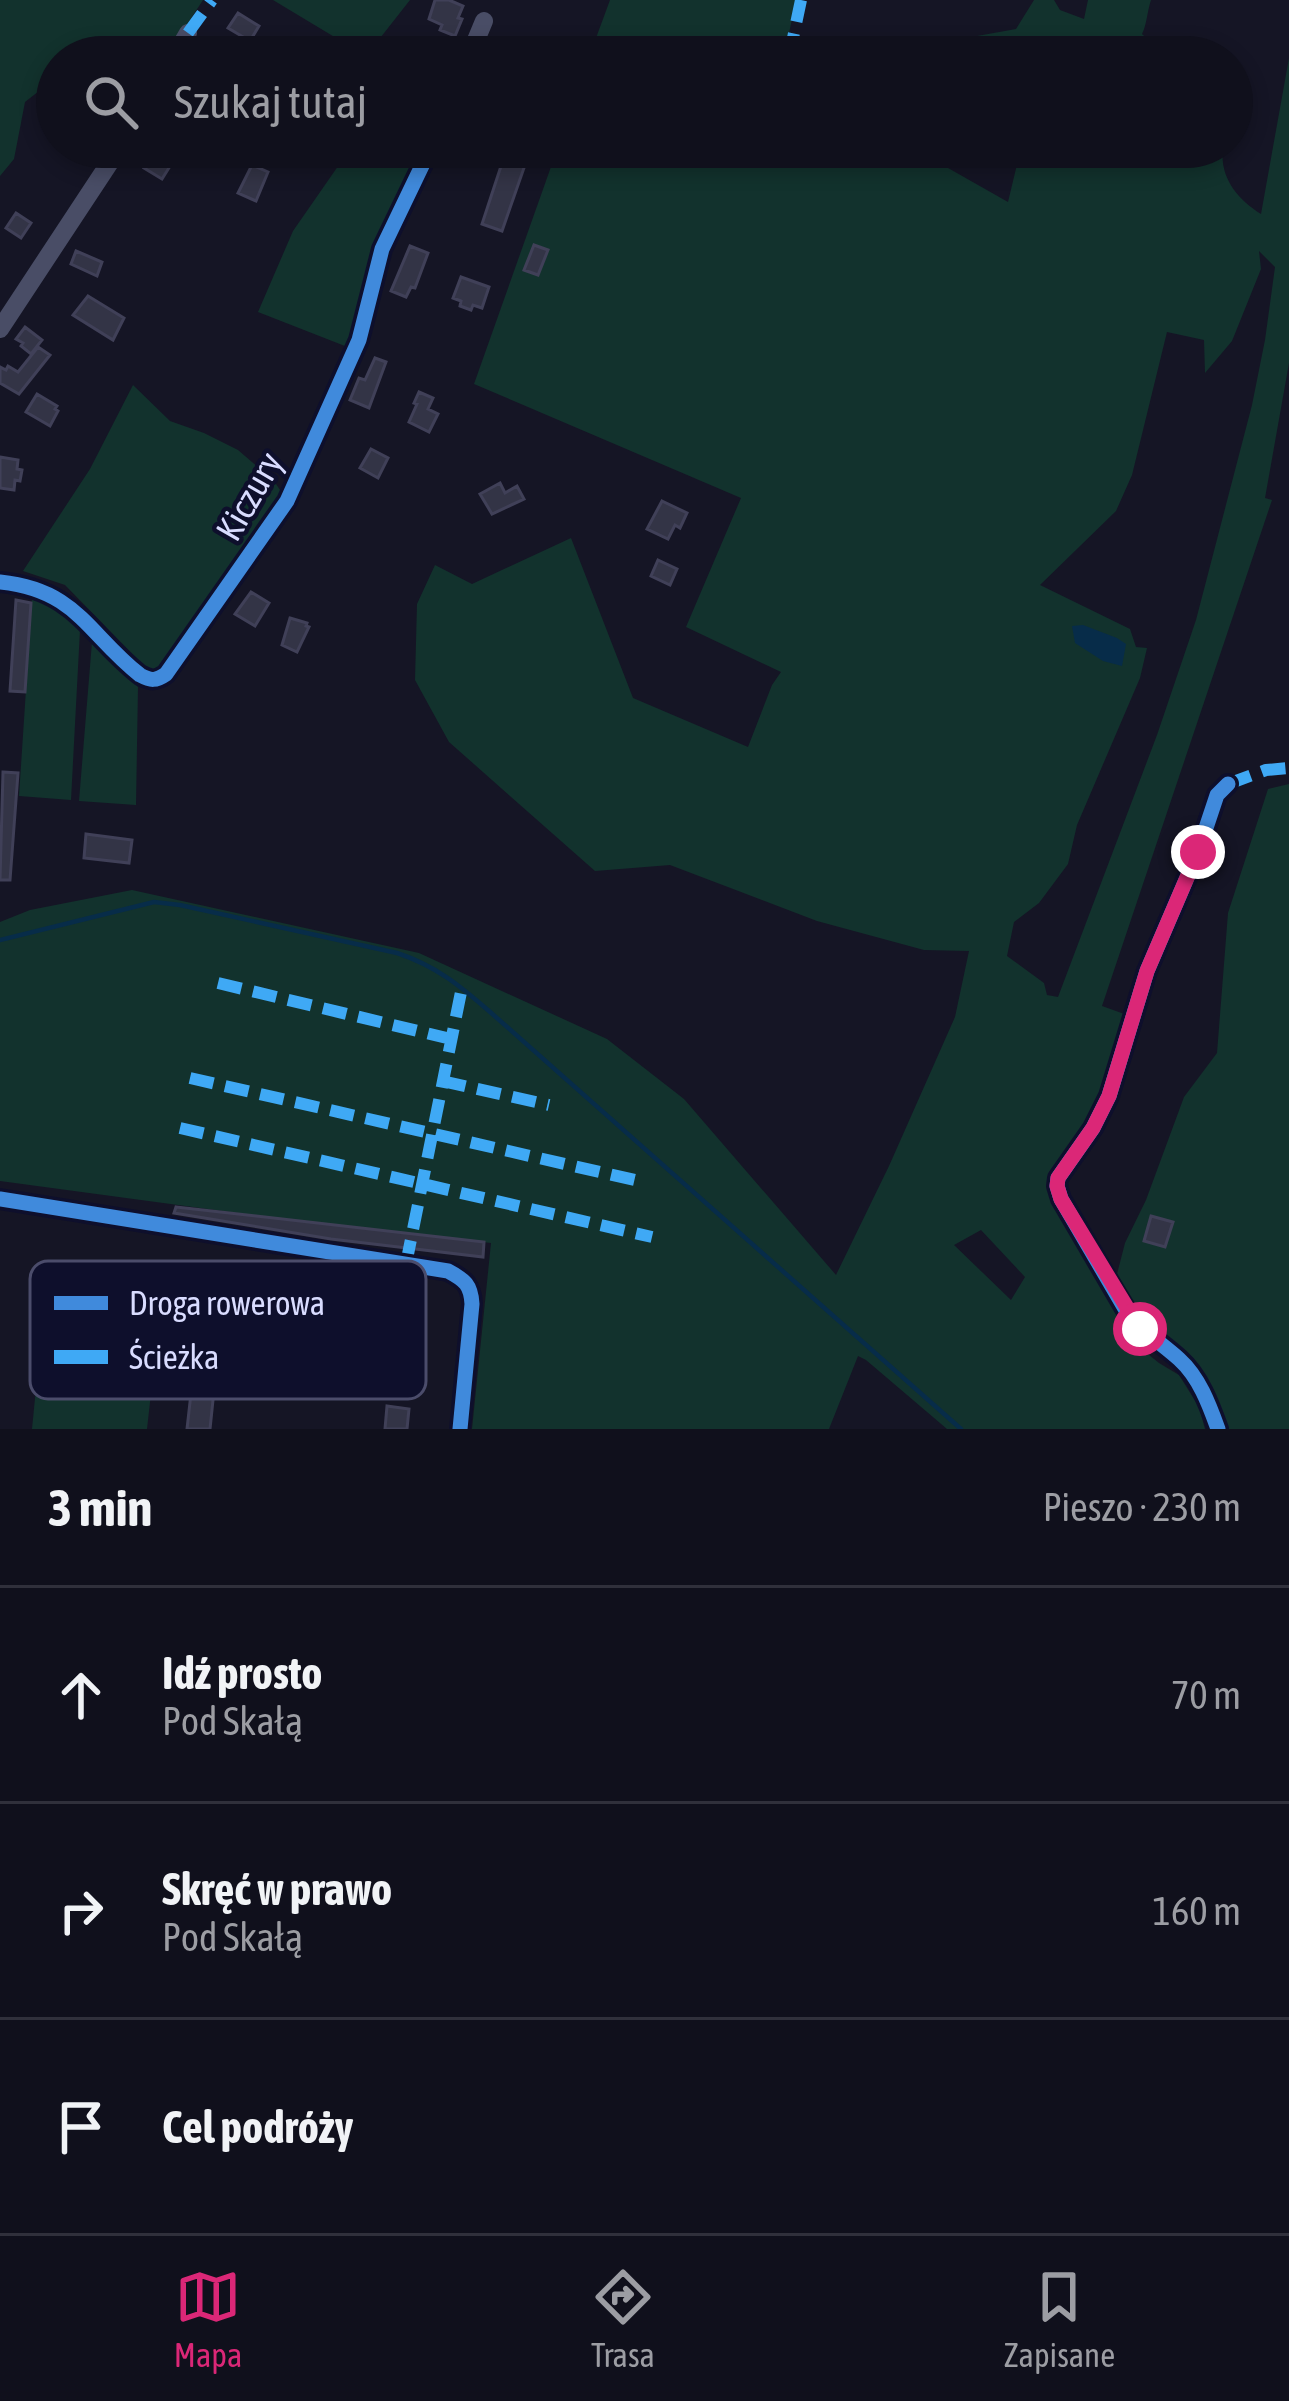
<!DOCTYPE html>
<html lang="pl">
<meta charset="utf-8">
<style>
body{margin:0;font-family:"Asap Condensed",sans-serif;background:#191925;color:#f1f3f6}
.stop{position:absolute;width:36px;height:36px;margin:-27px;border:9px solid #db2777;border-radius:50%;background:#fff}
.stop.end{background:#db2777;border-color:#fff;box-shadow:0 3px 12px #0008}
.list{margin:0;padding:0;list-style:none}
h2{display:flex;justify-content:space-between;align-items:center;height:156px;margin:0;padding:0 48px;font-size:51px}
h2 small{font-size:39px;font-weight:400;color:#9c9da3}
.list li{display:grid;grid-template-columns:78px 1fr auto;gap:36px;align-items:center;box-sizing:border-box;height:216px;padding:0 48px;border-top:3px solid #30303b}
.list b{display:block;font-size:45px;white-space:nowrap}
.list p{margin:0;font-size:39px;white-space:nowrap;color:#9c9da3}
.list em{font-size:39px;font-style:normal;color:#9c9da3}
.icon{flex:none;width:66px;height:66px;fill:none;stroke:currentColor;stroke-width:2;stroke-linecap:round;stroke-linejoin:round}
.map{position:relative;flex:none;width:1289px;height:1429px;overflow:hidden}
.search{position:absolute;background:#10101c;box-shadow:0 6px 18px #0003;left:36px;right:36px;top:36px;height:132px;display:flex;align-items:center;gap:30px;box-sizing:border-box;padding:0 42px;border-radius:66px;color:#9c9da3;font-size:45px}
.sheet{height:804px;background:#10101c}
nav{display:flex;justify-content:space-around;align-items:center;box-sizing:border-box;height:168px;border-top:3px solid #30303b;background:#10101c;font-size:33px;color:#9c9da3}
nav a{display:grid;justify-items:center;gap:6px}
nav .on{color:#db2777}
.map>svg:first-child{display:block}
.green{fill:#12322d;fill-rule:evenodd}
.water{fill:#072c49}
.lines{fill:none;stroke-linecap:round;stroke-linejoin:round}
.stream{stroke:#072c49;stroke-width:4.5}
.building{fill:#333446;stroke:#404058;stroke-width:3}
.minor{stroke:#494d66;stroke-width:18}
.quiet{stroke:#3fa9f5;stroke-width:12;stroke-dasharray:24 12;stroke-linecap:butt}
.cycleway-casing{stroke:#0e0f2c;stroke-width:22}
.cycleway{stroke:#408adc;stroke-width:15}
.route{stroke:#db2777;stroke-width:15}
.labels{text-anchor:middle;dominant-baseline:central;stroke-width:9;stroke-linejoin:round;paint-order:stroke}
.street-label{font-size:36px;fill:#d9dcff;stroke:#0e0f2c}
.key{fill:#0e0f2c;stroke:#4b4c6b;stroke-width:3}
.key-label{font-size:33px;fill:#d9dcff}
</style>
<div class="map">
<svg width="1289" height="1429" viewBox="0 0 1289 1429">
<rect width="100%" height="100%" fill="#151525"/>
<path class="green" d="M0,0h203l-36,55 -110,2v20l-32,25 -11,57 -14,17z
M273,0h137l-44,56z
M610,0h186l-12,57h-195z
M1034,0h20l6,10 24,9 4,-19h63c-4,12 -4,24 -9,34l24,23h-191l2,-21 39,-7z
M1289,58v305l-24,135 7,2 -170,506 25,9 -21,68 -19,38 -33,51 -5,22 5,14 37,49 44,76 -7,5 31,25 20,12 20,32 6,22h-258l-81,-69 -8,-4 -29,73h-357l19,-186 -224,-26 -267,-36v-259l30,-12 102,-20 287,63 188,86 77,60 152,176 53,-109 66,-149 14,-66 -45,-1 -107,-29 -147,-56 -75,6 -146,-129 -34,-62 2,-76 18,-39 37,19 99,-46 62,160 115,49 24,-62 9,-13 -95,-45 55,-129 -267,-114 84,-237h353l97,55 12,-50 -1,-5h204c-4,30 14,52 38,67zM1259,251l16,16 -10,73 -13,65 -56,215 -39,115 -99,262 -11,-2 -3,-12 -37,-27 7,-34 25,-19 29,-39 9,-39 63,-147 7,-30 -11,-1 -6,-18 -90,-44 76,-74 16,-36 35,-143 37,8 1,33 27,-32 29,-72zM981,1230l44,47 -14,23 -57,-55z
M369,147h21l28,14 -68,187 -92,-36 35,-81 50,-72z
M133,385l37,36 34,12 34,17 36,31 8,12 -126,180 -9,-4 -82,-84 -42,-14 67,-102z
M32,598l18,4 30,28 -9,170 -52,-4z
M92,642l7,2 39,43 -2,118 -57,-4z
M1289,784v645h-65l-11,-40 -13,-16 -45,-38 -38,-61 8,-31 21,-43 38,-103 33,-44 11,-140 40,-124z
M41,1337l115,12 -9,80h-115z"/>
<path class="water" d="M1083,625l34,13 9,6 -4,22 -19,-5 -28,-18 -3,-17z"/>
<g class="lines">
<path class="stream" d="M0,940l154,-38 26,3 217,48c39,13 62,32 92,58l472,418"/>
</g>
<path class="building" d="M435,0h14l14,6 -5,12 4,1 -7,17 -15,-6 2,-5 -13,-6z
M238,13l21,13 -9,15 -22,-13z
M155,152l17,11 -10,16 -18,-11z
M504,157l21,8 -23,66 -20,-7z
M252,165l16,7 -12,29 -18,-8z
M16,213l15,10 -10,15 -15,-10z
M534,245l14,5 -10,25 -14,-5z
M410,246l18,7 -13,35 -4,-1 -5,10 -15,-6z
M76,251l26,11 -5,14 -26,-12z
M461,277l28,10 -7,21 -9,-3 -2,5 -11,-4 1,-5 -8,-3z
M88,296l36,22 -11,22 -40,-25z
M25,327l17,13 -11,14 -10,-8 2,-3 -7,-4z
M38,347l12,8 -31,39 -19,-11v-16l6,3 2,-4 10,6z
M375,358l11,4 -17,46 -19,-8 9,-22 6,2z
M419,392l14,6 -5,11 10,5 -9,18 -20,-10 8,-18 -3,-1z
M37,394l20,12 -2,3 3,2 -8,15 -24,-14z
M371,449l17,9 -10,20 -18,-10z
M0,457l18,3 -1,9 5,1 -2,11 -5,-1 -1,10 -14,-2z
M500,483l5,10 12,-7 7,13 -32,15 -12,-20z
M662,501l25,12 -7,15 -5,-3 -7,14 -21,-10z
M658,560l19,9 -7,16 -19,-9z
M251,592l18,11 -14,23 -20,-12z
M16,600l15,3 -6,89 -15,-1z
M290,618l17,5 -1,3 3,1 -12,25 -15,-7z
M3,772l15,1 -8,107h-10z
M86,834l46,6 -3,23 -45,-5z
M176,1207l308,35 -1,15 -152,-18 -157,-26z
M1151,1216l22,6 -8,25 -21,-6z
M197,1340l22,2 -9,87h-23z
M387,1406l22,3 -2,20h-22z"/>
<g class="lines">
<path class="minor" d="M174,57l14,-24
M469,57l15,-36
M0,329l120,-182
M0,582c77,8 87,51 140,93 11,6 16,6 26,-1l121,-173 72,-161 23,-91 49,-102
M0,1199l448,72c17,9 23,14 24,33l-12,125
M1218,1429c-9,-25 -19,-52 -39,-70 -18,-16 -36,-27 -52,-47l-66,-113 -4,-13 1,-8 35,-50 16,-32 38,-125 51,-119 19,-57 11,-11"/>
<path class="quiet" d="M188,33l24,-33
M789,57l12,-57
M1228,784l38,-14 23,-2
M218,983l233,56
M190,1078l449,103
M442,1081l107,24
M180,1128l472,109
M406,1264l55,-272"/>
<defs>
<path id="cycleway" d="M0,582c77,8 87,51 140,93 11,6 16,6 26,-1l121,-173 72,-161 23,-91 49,-102
M0,1199l448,72c17,9 23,14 24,33l-12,125
M1218,1429c-9,-25 -19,-52 -39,-70 -18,-16 -36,-27 -52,-47l-66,-113 -4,-13 1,-8 35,-50 16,-32 38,-125 51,-119 19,-57 11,-11"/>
</defs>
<use href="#cycleway" class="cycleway-casing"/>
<use href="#cycleway" class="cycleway"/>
</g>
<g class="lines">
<path class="route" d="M1140,1329l-79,-130 -4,-13 1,-8 35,-50 16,-32 38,-125 51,-119"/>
</g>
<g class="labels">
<g class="street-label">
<text transform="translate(249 496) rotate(-60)">Kiczury</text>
</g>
</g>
<rect x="30" y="1261" width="396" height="138" rx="18" class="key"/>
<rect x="54" y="1296" width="54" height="14" fill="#408adc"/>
<rect x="54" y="1350" width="54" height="14" fill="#3fa9f5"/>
<g class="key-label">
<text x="129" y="1315">Droga rowerowa</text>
<text x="129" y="1369">Ścieżka</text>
</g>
</svg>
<div class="stop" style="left:1140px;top:1329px"></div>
<div class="stop end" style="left:1198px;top:852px"></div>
<div class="search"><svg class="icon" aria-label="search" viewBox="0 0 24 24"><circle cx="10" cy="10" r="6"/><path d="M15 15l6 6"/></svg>Szukaj tutaj</div>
</div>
<section class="sheet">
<h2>3 min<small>Pieszo · 230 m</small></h2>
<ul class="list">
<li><svg class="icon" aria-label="ahead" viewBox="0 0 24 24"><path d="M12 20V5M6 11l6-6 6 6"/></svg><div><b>Idź prosto</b><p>Pod Skałą</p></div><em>70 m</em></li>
<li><svg class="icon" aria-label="right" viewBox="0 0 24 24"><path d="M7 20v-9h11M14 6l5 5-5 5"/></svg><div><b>Skręć w prawo</b><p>Pod Skałą</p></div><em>160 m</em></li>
<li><svg class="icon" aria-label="arrive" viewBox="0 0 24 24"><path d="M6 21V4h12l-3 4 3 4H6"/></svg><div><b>Cel podróży</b></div></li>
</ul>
</section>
<nav>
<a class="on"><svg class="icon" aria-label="map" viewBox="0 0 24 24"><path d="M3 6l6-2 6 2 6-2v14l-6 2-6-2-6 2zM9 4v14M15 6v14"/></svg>Mapa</a>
<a><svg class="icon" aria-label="directions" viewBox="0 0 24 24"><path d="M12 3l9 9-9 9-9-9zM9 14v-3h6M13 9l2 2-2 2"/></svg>Trasa</a>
<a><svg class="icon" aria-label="saved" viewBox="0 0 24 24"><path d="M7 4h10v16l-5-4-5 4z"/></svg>Zapisane</a>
</nav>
